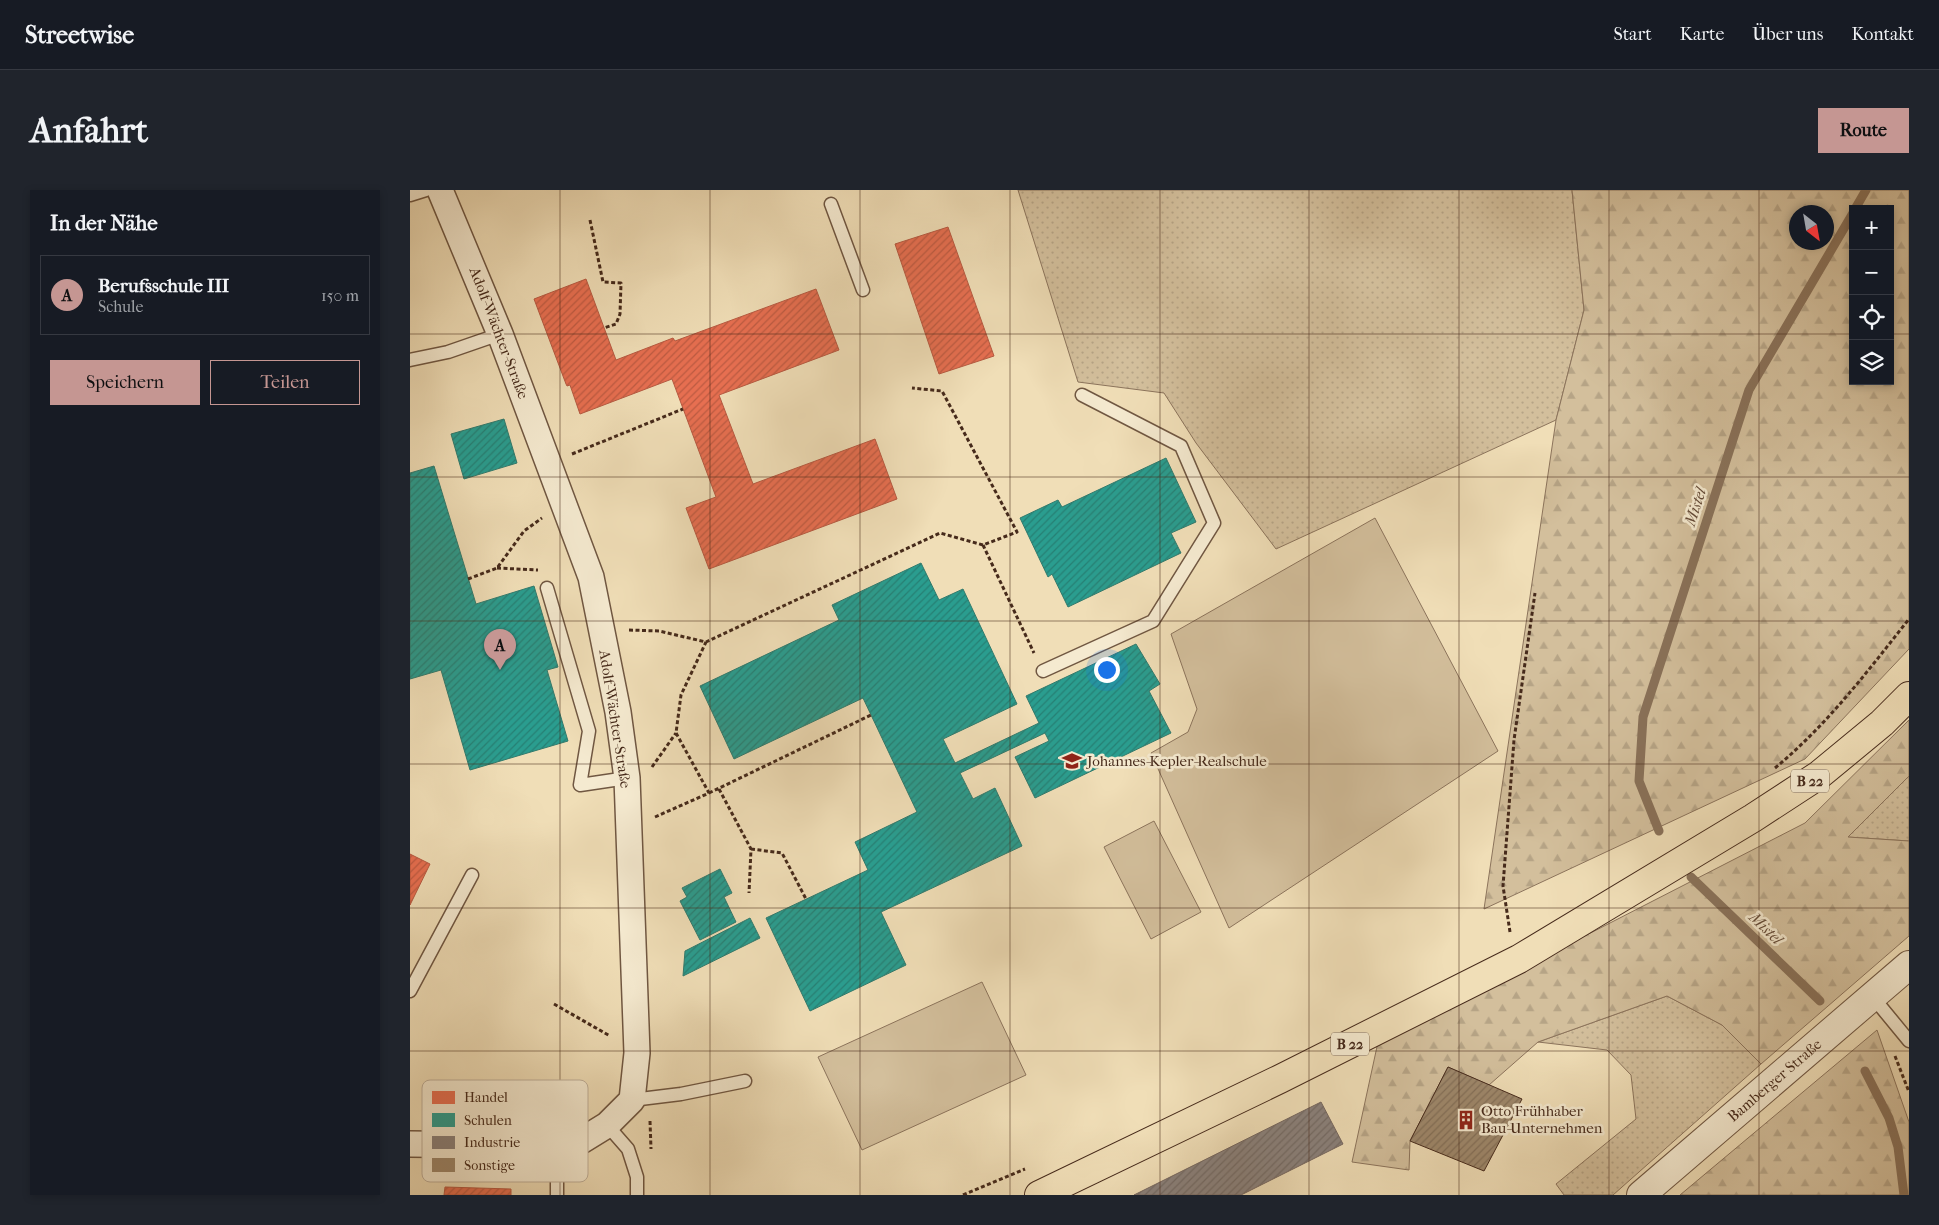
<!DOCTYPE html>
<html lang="de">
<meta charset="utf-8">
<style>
body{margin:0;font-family:"IM FELL French Canon",serif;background:#20242c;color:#f1f3f6}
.controls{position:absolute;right:15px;top:15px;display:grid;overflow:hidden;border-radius:0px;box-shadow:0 2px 8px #0003}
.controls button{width:45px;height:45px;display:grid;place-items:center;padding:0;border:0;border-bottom:1px solid #363941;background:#171b24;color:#f1f3f6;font:25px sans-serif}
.compass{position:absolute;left:1379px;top:15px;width:45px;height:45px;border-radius:50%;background:#171b24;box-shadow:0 2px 8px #0003;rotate:149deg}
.you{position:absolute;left:696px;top:479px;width:18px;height:18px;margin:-12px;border:4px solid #fff;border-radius:50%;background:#1a73e8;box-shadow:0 0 0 8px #1a73e833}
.badge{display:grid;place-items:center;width:32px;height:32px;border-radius:50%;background:#c59692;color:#111;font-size:16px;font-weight:700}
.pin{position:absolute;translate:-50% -41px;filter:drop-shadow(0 1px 2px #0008)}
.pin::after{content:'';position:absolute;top:26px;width:18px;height:15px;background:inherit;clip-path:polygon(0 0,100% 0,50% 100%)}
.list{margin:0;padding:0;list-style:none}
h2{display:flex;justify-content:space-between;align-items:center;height:65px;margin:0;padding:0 20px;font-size:21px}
h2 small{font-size:16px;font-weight:400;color:#9ea1a6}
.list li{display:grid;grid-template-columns:32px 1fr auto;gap:15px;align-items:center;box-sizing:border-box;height:80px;margin:0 10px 10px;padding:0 10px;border:1px solid #363941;border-radius:0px}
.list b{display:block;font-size:19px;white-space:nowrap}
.list p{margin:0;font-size:16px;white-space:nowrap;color:#9ea1a6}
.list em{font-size:16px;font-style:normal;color:#9ea1a6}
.actions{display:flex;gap:10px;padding:15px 20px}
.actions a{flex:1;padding:11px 0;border:1px solid #c59692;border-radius:0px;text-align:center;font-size:18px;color:#c59692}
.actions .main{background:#c59692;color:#111}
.icon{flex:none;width:28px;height:28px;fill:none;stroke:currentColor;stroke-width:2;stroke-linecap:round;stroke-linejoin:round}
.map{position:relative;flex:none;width:1499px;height:1005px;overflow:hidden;border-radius:0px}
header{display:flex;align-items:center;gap:30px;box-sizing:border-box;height:70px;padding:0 25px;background:#171b24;border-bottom:1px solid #363941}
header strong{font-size:24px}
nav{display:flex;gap:28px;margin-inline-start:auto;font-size:18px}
.intro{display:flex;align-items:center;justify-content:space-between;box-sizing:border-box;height:120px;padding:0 30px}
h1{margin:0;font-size:35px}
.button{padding:12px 22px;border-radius:0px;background:#c59692;color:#111;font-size:18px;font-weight:700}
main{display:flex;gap:30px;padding:0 30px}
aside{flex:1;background:#171b24;border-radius:0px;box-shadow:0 2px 8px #0003}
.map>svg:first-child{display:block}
.grass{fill:url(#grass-dots);stroke:#8c745c}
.forest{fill:url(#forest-firs);stroke:#8c745c;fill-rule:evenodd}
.garden{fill:#d3bf9c;stroke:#8c745c}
.shops{fill:url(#shops-hatch);stroke:#b75a41}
.schools{fill:url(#schools-hatch);stroke:#327a6c}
.industry{fill:url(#industry-hatch);stroke:#76675f}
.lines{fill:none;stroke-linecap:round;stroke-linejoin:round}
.stream{stroke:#897159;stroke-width:9}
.building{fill:url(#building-hatch);stroke:#462a1b}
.service-casing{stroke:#705742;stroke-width:15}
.minor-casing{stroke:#705742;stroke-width:28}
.tertiary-casing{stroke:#705742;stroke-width:30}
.primary-casing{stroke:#462a1b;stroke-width:30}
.path{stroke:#462a1b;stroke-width:3;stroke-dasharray:4 2.5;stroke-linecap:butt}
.service{stroke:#f5ead0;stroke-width:12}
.minor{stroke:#f5ead0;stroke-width:25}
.tertiary{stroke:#f5ead0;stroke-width:28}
.primary{stroke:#f0deb7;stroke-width:28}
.grid{fill:none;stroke:#462a1b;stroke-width:1;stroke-opacity:0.55}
.labels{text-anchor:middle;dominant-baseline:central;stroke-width:5;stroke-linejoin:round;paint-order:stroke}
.shield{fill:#f5ead0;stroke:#7a6451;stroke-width:1}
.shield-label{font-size:14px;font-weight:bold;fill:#462a1b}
.street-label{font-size:15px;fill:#462a1b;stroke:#f5ead0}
.poi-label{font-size:15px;fill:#462a1b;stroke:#f5ead0;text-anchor:start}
.water-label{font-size:16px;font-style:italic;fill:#624835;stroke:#f5ead0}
.key{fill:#f5ead0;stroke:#c0b09a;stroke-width:1}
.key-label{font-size:14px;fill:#462a1b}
</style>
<header>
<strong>Streetwise</strong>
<nav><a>Start</a><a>Karte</a><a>Über uns</a><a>Kontakt</a></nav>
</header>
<div class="intro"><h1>Anfahrt</h1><a class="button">Route</a></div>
<main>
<aside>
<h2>In der Nähe<small></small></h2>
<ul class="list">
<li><span class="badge">A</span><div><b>Berufsschule III</b><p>Schule</p></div><em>150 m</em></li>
</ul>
<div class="actions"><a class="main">Speichern</a><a>Teilen</a></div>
</aside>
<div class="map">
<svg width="1499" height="1005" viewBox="0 0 1499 1005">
<defs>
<pattern id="grass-dots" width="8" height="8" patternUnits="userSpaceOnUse" patternTransform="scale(1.25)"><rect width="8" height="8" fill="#d3bf9c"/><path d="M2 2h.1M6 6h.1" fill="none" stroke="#b6a486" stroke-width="1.8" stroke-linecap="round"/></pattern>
<pattern id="forest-firs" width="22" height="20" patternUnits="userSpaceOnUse" patternTransform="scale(1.25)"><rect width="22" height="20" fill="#d3bf9c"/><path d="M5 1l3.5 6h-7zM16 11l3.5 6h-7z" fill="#b6a486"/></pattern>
<pattern id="shops-hatch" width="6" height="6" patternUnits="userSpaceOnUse" patternTransform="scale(1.25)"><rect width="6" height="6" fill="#e76f51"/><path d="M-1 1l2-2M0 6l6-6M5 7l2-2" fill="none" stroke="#bd5b42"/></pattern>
<pattern id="schools-hatch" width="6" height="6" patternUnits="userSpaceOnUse" patternTransform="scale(1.25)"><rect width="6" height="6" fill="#2a9d8f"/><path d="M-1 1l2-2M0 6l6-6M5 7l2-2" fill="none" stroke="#268074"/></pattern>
<pattern id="industry-hatch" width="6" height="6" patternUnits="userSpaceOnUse" patternTransform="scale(1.25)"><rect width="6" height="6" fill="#8a817c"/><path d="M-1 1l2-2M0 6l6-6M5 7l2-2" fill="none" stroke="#736a65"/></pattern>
<pattern id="building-hatch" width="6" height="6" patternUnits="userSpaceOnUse" patternTransform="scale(1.25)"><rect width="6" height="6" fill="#9e886c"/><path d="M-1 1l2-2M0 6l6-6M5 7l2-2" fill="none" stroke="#836f58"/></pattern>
</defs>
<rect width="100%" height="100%" fill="#f0deb7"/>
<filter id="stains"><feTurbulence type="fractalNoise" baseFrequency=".004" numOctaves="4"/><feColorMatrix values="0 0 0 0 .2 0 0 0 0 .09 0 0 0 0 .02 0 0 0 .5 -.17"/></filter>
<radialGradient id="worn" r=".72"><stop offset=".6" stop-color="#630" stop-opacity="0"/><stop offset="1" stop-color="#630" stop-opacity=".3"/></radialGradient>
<path class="grass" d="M608,0h554l12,120 -28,110 -280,129 -80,-106 -32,-50 -86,-11z
M1499,586v65l-62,-4z
M1257,806l55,29 39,39 -148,131h-49l-8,-11 80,-65 -5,-44 -24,-25 -69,-8z"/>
<path class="forest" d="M1162,0h337v459l-104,110 -321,150 72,-489 28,-110zM1443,19h37v172h-37zM1386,22h30v30h-30z
M1499,530v56l-61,61 61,4v95l-148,128 -39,-39 -55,-29 -129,46 -49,43 -41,-18 -38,74 -1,29 -57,-8 26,-120 427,-219z
M1467,840l32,92v73h-229z"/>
<path class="garden" d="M965,328l123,233 -269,177 -78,-175 37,-21 9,-23 -26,-75z
M744,631l47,91 -50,27 -47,-92z
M572,792l44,93 -164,75 -44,-93z"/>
<path class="shops" d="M538,37l46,129 -55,18 -44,-130z
M176,89l30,81 57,-22 2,3 141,-52 23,61 -120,45 34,89 122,-45 22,60 -188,70 -23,-61 30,-11 -44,-118 -92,35 -10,-29 -3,1 -1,-2 -32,-85z
M0,664l20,10 -20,41z
M35,997l66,2v6h-67z"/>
<path class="schools" d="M94,229l13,44 -53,16 -13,-45z
M756,268l30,64 -25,11 10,20 -113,54 -16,-33 -4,3 -28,-59 38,-18 4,7z
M24,276l42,138 58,-18 24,81 -11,3 21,71 -98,29 -29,-100 -31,9v-206z
M511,373l18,37 24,-11 54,115 -74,35 12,24 84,-40 -13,-27 110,-52 24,40 -11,7 22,42 -136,65 -20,-41 34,-16 -4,-8 -85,40 13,26 22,-11 27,58 -141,66 25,53 -96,46 -44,-93 102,-48 -13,-28 62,-30 -54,-114 -129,61 -34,-73 139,-66 -7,-15z
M310,679l12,24 -8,4 12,25 -36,18 -20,-39 7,-4 -5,-9z
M340,728l10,20 -77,38 2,-25z"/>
<path class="industry" d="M911,912l22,42 -102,51h-107z"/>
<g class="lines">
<path class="stream" d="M1445,19l11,-19
M1249,641l-20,-50 4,-64 106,-327 104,-177
M1281,687l129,124
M1455,881l24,47 9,29 6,48"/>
</g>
<path class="building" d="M1038,877l74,32 -38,72 -74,-30z"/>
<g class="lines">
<defs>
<path id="service" d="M0,5l16,-5
M421,14l32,86
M0,170l38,-8 52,-18
M137,398l42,143 -9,54 47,-7
M633,481l110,-50 61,-98 -33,-77 -99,-51
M0,801l62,-116
M1462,806l37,45
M222,910l49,-6 64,-13
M197,935l21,24 9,28v18
M147,956v49"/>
<path id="minor" d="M0,954l147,2 24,-5 26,-16 25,-25 5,-47 -10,-275 -9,-66 -27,-135 -91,-243 -60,-144"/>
<g id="tertiary">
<path id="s1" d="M1231,1005l268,-230"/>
</g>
<path id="primary" d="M629,1005l241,-116 239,-120 234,-141 66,-43 63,-52 27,-27"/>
</defs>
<use href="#service" class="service-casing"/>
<use href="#minor" class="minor-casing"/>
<use href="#tertiary" class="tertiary-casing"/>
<use href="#primary" class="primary-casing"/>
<path class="path" d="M180,30l13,62 18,1 -1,31 -4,10 -12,4
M162,264l111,-45
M573,355l51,108
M87,378l41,2
M58,389l29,-11 27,-37 18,-13
M219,440l30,1 47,11 234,-109 43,12 34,-13 -75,-141 -30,-3
M242,577l24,-34
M1365,578c52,-43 92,-96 134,-149
M309,599l32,60 -2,44
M299,603l162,-78
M245,627l54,-24 -33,-60 5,-38 25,-53
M341,659l31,4 24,46
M1100,742l-7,-46 11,-146 21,-147
M144,814l56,32
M1485,866l14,36
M240,931l1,28
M553,1005l62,-26"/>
<use href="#service" class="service"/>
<use href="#minor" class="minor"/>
<use href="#tertiary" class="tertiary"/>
<use href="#primary" class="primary"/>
</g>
<path class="grid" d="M150,0v1005M300,0v1005M450,0v1005M600,0v1005M750,0v1005M899,0v1005M1049,0v1005M1199,0v1005M1349,0v1005M0,144h1443M1480,144h19M0,287h1499M0,431h1499M0,574h1499M0,718h1499M0,861h1499"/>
<defs>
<symbol id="school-bare" viewBox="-9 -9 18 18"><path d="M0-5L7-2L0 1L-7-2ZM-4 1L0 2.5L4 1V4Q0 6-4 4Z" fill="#8f2418" stroke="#f5ead0" stroke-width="2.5" paint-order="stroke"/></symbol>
<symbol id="building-bare" viewBox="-9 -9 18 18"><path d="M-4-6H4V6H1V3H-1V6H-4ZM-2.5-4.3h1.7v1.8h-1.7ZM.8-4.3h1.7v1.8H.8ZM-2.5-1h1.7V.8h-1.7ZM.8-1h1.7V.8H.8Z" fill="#8f2418" stroke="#f5ead0" stroke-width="2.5" paint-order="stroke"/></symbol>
</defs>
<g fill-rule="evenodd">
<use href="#school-bare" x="648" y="557" width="28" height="28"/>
<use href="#building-bare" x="1042" y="916" width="28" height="28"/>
</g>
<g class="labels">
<g class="shield">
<rect x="1381" y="579.5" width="38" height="23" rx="4"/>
<rect x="921" y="842.5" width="38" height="23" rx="4"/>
</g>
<g class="shield-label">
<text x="1400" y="591">B 22</text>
<text x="940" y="854">B 22</text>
</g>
<g class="street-label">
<text transform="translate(89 143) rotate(69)">Adolf-Wächter-Straße</text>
<text transform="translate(205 529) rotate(81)">Adolf-Wächter-Straße</text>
<text stroke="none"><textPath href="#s1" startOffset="176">Bamberger Straße</textPath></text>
</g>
<g class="poi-label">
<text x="677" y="571">Johannes-Kepler-Realschule</text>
<text x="1071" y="921">Otto Frühhaber<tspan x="1071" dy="17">Bau-Unternehmen</tspan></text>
</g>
<g class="water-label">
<text transform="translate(1285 317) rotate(-72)">Mistel</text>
<text transform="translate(1356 738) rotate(44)">Mistel</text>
</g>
</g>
<rect x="12" y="890" width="166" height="102" rx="8" class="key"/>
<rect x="22" y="901" width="23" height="13" fill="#e76f51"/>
<rect x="22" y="923" width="23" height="14" fill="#2a9d8f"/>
<rect x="22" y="946" width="23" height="13" fill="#8a817c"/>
<rect x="22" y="968" width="23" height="14" fill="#9e886c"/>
<g class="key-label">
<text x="54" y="912">Handel</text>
<text x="54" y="935">Schulen</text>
<text x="54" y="957">Industrie</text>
<text x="54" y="980">Sonstige</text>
</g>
<rect width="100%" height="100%" filter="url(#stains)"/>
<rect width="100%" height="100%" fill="url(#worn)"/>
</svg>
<div class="controls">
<button>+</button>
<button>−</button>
<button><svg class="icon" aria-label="locate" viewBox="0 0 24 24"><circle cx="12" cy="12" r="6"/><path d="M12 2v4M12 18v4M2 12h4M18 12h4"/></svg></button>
<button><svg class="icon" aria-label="layers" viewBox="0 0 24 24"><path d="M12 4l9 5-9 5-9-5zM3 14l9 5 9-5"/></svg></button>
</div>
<svg class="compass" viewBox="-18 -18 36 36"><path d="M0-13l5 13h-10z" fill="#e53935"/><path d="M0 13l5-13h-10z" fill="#9ea1a6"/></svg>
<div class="you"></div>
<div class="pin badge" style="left:90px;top:480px">A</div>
</div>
</main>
